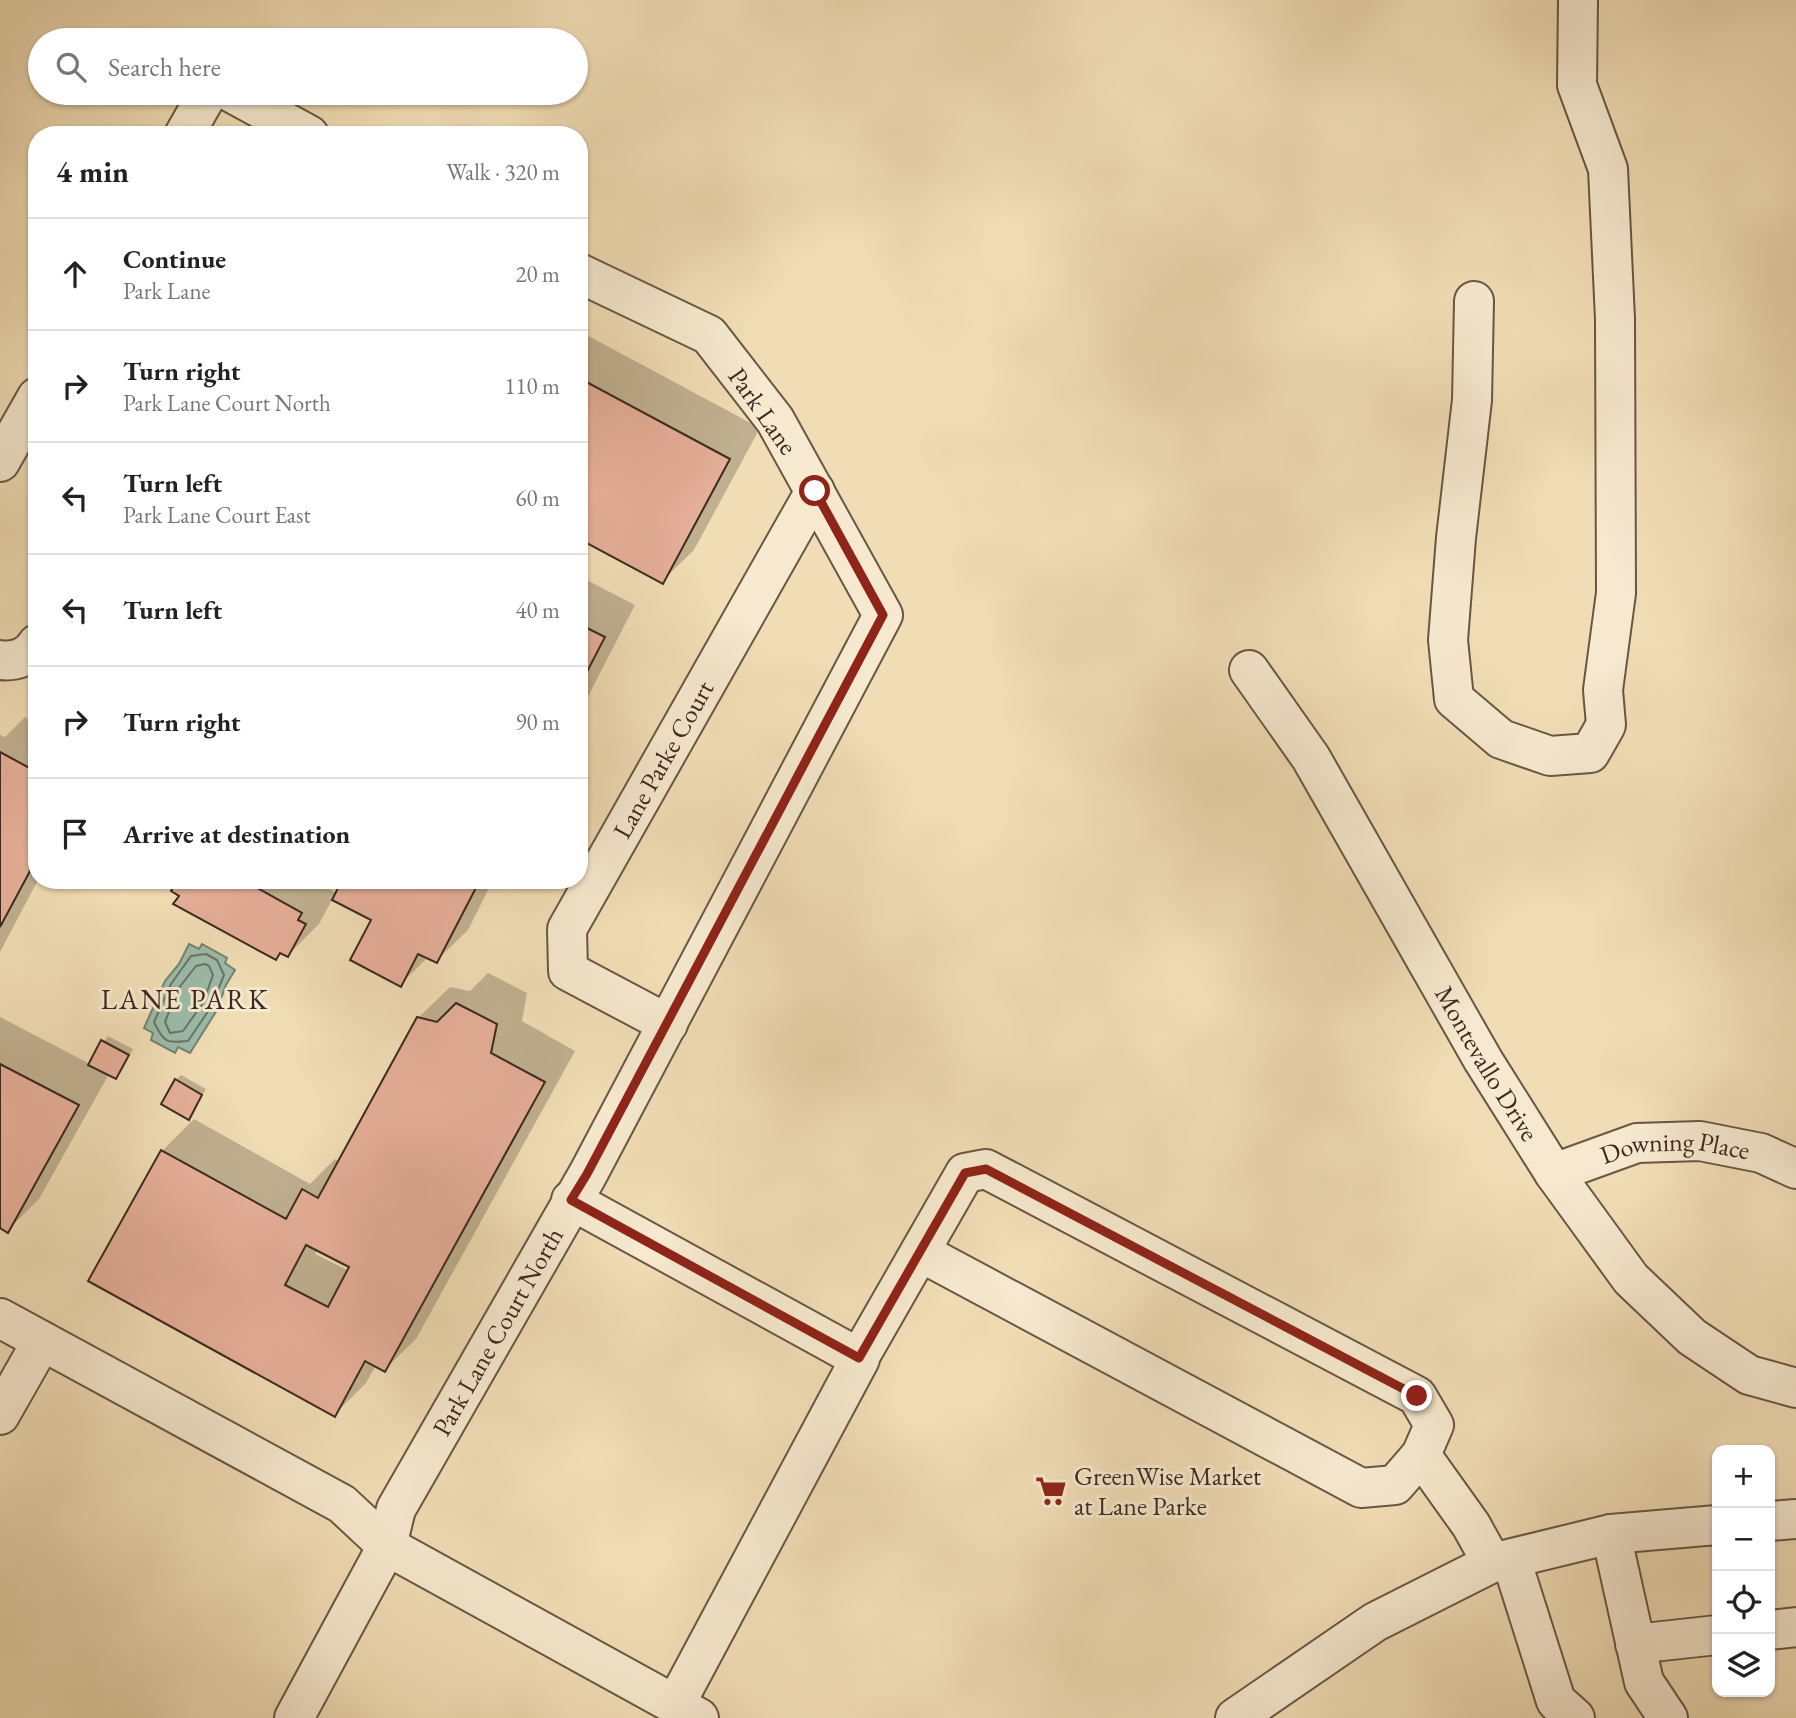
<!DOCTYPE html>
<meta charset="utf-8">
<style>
body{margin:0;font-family:"EB Garamond",serif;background:#f6f6f6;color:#222}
.controls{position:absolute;right:21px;bottom:21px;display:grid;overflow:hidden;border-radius:14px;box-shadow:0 2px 5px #0004}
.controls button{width:63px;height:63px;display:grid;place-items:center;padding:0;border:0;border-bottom:2px solid #e0e0e0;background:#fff;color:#222;font:35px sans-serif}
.stop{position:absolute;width:21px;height:21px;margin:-16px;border:5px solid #8f2418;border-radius:50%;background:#fff}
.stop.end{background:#8f2418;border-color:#fff;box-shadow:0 2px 7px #0008}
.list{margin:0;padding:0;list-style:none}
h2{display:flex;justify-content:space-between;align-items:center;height:91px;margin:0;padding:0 28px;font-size:30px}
h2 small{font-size:23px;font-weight:400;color:#767676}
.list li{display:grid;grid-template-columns:46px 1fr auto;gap:21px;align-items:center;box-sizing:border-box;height:112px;padding:0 28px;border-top:2px solid #e0e0e0}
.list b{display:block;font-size:26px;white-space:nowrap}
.list p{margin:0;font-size:23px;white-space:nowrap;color:#767676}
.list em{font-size:23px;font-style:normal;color:#767676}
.icon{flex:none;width:38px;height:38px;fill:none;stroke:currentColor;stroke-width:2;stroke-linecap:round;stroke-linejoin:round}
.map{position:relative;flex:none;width:1796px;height:1718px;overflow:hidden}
.search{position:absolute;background:#fff;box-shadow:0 2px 5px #0004;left:28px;top:28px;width:560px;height:77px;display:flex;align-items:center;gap:18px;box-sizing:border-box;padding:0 24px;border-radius:38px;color:#767676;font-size:26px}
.panel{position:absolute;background:#fff;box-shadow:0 2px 5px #0004;left:28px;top:126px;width:560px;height:763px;border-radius:28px}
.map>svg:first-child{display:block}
.water{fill:#9bbcaa;stroke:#758173;stroke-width:2}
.shadow{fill:#0003;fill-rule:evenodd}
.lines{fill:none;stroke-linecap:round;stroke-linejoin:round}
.shore{stroke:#6c7266;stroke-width:2}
.building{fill:#e6af99;stroke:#3c2921;stroke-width:2;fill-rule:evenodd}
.minor-casing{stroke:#695646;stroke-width:42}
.minor{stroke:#f6e9cf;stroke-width:38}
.route{stroke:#8f2418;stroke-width:9}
.labels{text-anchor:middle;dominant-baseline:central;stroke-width:6;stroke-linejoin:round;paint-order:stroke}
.street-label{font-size:26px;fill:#3c2921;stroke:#f6e9cf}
.poi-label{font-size:26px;fill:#3c2921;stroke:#f6e9cf;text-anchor:start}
.neighbourhood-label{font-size:28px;letter-spacing:2px;fill:#3c2921;stroke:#f6e9cf}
</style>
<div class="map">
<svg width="1796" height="1718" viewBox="0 0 1796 1718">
<rect width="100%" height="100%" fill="#f1ddb5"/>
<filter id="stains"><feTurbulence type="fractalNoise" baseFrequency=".00286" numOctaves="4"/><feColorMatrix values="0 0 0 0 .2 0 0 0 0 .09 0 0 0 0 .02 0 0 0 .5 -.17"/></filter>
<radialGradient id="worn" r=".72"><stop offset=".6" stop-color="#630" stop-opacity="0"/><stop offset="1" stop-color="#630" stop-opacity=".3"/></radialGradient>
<path class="water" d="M189,944l10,5 3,-5 25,14 -2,5 10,7 -9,15 -9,25 -27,43 -12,-6 -3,6 -24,-13 2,-7 -9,-5 21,-47 14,-17z"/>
<path class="shadow" d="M579,331l181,97 -66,122 -32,31 -83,-44z
M579,576l56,29 -56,109z
M25,717l12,7 1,156 -38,72v-217l5,2z
M179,880h152l-4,8 10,5 7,-13h149l-25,50 -32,31 -8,-4 -27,27 -28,-65 -40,-21 -14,26 -31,31 -6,-3 -6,6 -95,-63z
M488,973l39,20 -5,28 53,30 -159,288 -32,31 -8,-5 -10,18 -31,31 -244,-134 71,-129 32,-32 116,65 25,-25 5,3 78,-144 32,-31 20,4zM318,1249l33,17 -2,5 -34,-17z
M0,1017l90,47 18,-28 25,13 -12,23 -5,5 -7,-3 -70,125 -31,31 -8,-4z
M181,1075l25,14 -17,29 -13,-38z"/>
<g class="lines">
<path class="shore" d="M206,954l11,6 7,15 -13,32 -23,34c-22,2 -24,2 -34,-19l17,-38 20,-28z
M205,964l4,2 4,9 -10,28 -20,28 -13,2 -5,-11 13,-33 18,-23z"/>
</g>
<path class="building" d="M579,378l151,81 -67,125 -84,-45z
M579,624l26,13 -26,50z
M0,752l37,20v11l-8,19 8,5v51l-37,69z
M177,880h66l59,33 -4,7 8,4 -18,33 -8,-4 -4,7 -103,-56 6,-8 -8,-5z
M342,880h138l-43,83 -19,-9 -17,33 -51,-27 21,-40 -39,-20z
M456,1003l41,21 -6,29 54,29 -160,290 -20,-11 -30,56 -247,-136 73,-131 125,69 16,-30 16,9 99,-181 20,5zM306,1245l43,22 -21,40 -43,-22z
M101,1040l28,15 -13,24 -28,-14z
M0,1064l79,41 -71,128 -8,-5z
M175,1079l27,16 -13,25 -28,-16z"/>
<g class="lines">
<defs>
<g id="minor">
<path d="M232,93l77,42"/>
<path d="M184,135l24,-42"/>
<path d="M1474,301l-2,99 -16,138 -8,102 6,59 47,40 49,17 40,-3 16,-28 -3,-35 13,-97 -1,-274 -7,-150 -31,-84 1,-85"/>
<path d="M0,462l37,-65"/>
<path d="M0,660c15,2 29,-3 37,-16"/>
<path id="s1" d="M1249,670l62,88 172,302 71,113 77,106 61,58 57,38 47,13"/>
<path id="s2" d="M668,1024l-100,-53 -1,-42 248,-438"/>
<path id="s3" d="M1554,1173l83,-30 63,-2 61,12 35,16"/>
<path d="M571,1200l288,158"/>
<path d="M920,1252l441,236 34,-3 26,-30"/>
<path d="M0,1318l342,186 45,42 312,172"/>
<path d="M0,1415l42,-74"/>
<path d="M1770,1521l26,-2"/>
<path d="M1611,1534l33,148 24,36"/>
<path d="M1511,1559l45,142 19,17"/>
<path d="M1770,1630l26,-3"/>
<path d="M1635,1644l82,-9"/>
<path d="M675,1705l185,-346 -1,-1 106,-185 21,-4 431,227 17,29 -13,30 50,70 21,38 119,-29 106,-9"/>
<path id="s4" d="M294,1718l93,-172 9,-37 192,-335 295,-559 -108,-195 -66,-85 -130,-62"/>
<path d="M1235,1718l140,-96 117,-59"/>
</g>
</defs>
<use href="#minor" class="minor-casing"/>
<use href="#minor" class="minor"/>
</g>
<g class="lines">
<path class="route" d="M815,491l68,124 -296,559 -16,26 288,158 106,-185 21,-4 431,227"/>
</g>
<defs>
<symbol id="supermarket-bare" viewBox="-9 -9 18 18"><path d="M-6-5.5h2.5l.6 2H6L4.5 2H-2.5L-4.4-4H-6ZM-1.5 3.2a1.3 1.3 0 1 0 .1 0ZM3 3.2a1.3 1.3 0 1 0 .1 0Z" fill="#8f2418" stroke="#f6e9cf" stroke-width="2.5" paint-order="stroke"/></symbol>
</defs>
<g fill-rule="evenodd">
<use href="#supermarket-bare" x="1029" y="1469" width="44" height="44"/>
</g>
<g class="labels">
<g class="street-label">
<text transform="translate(763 411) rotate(55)">Park Lane</text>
<text stroke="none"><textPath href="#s2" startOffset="350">Lane Parke Court</textPath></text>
<text stroke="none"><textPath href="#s1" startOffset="460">Montevallo Drive</textPath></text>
<text stroke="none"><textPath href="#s3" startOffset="126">Downing Place</textPath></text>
<text stroke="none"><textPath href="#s4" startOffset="438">Park Lane Court North</textPath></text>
</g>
<g class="poi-label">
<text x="1074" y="1476">GreenWise Market<tspan x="1074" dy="30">at Lane Parke</tspan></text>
</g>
<g class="neighbourhood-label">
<text x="185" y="999">LANE PARK</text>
</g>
</g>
<rect width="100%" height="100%" filter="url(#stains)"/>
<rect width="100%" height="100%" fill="url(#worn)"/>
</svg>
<div class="controls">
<button>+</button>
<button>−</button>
<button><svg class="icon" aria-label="locate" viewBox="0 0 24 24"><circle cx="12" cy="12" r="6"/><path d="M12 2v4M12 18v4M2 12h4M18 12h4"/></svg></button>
<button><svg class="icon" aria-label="layers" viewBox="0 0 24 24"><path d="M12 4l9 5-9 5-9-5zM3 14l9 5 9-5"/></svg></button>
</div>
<div class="stop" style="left:815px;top:491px"></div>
<div class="stop end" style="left:1417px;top:1396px"></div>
<div class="search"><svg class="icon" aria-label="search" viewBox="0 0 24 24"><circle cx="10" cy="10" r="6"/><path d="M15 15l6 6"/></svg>Search here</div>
<section class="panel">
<h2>4 min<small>Walk · 320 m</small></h2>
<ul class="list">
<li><svg class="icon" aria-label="ahead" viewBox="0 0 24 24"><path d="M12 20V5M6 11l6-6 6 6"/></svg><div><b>Continue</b><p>Park Lane</p></div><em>20 m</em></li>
<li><svg class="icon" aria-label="right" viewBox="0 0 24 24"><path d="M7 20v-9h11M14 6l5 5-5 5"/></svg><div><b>Turn right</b><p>Park Lane Court North</p></div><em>110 m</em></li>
<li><svg class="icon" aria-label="left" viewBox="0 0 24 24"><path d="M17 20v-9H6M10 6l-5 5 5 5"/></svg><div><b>Turn left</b><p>Park Lane Court East</p></div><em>60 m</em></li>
<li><svg class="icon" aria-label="left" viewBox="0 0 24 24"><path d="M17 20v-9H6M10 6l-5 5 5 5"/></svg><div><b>Turn left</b></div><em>40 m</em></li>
<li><svg class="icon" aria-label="right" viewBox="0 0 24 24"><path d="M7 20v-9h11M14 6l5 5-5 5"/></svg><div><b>Turn right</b></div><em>90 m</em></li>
<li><svg class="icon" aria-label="arrive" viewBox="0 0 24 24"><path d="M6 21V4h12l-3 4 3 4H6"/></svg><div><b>Arrive at destination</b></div></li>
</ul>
</section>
</div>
